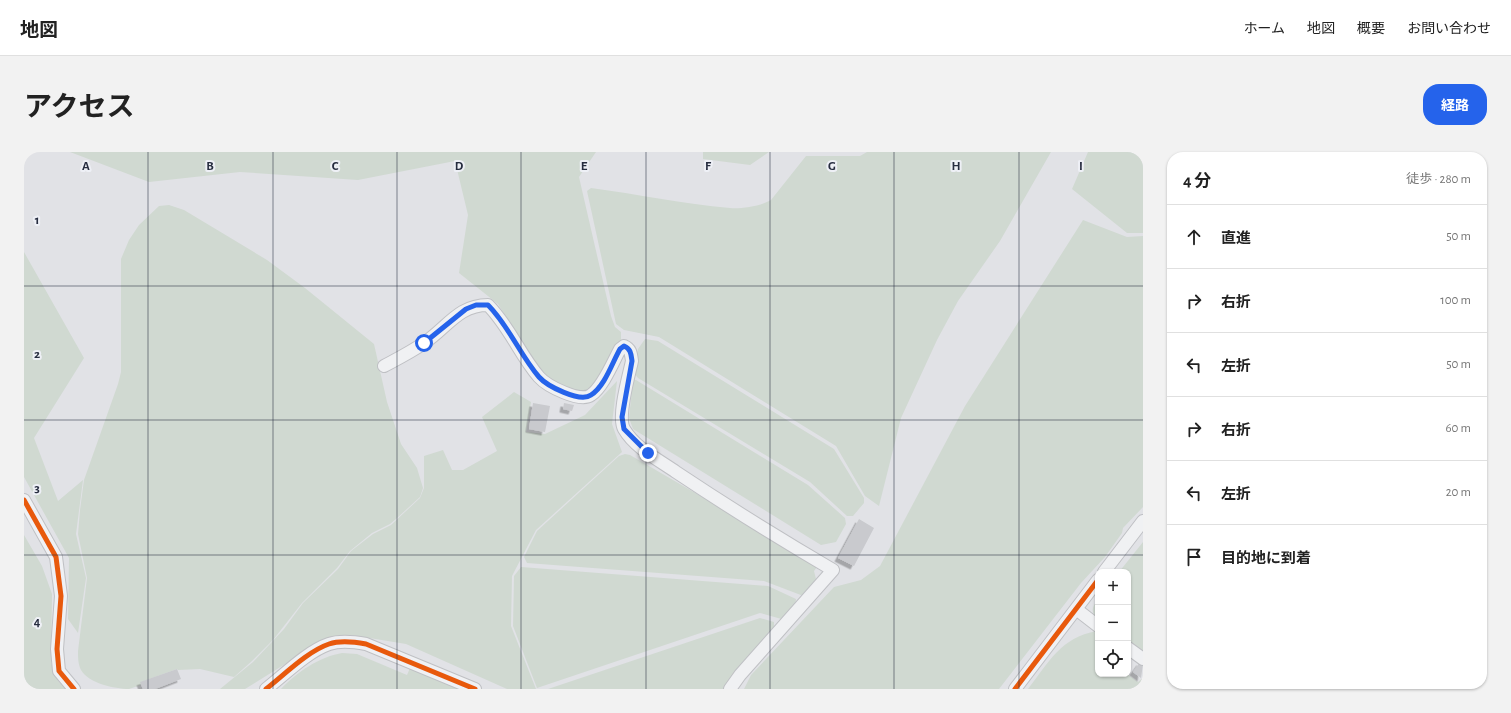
<!DOCTYPE html>
<html lang="ja">
<meta charset="utf-8">
<style>
body{margin:0;font-family:"Alegreya Sans","Noto Sans JP",sans-serif;background:#f2f2f2;color:#222}
.controls{position:absolute;right:12px;bottom:12px;display:grid;overflow:hidden;border-radius:8px;box-shadow:0 1px 3px #0004}
.controls button{width:36px;height:36px;display:grid;place-items:center;padding:0;border:0;border-bottom:1px solid #e0e0e0;background:#fff;color:#222;font:20px sans-serif}
.stop{position:absolute;width:12px;height:12px;margin:-9px;border:3px solid #2563eb;border-radius:50%;background:#fff}
.stop.end{background:#2563eb;border-color:#fff;box-shadow:0 1px 4px #0008}
.list{margin:0;padding:0;list-style:none}
h2{display:flex;justify-content:space-between;align-items:center;height:52px;margin:0;padding:0 16px;font-size:17px}
h2 small{font-size:13px;font-weight:400;color:#767676}
.list li{display:grid;grid-template-columns:26px 1fr auto;gap:12px;align-items:center;box-sizing:border-box;height:64px;padding:0 16px;border-top:1px solid #e0e0e0}
.list b{display:block;font-size:15px;white-space:nowrap}
.list em{font-size:13px;font-style:normal;color:#767676}
.icon{flex:none;width:22px;height:22px;fill:none;stroke:currentColor;stroke-width:2;stroke-linecap:round;stroke-linejoin:round}
.map{position:relative;flex:none;width:1119px;height:537px;overflow:hidden;border-radius:16px}
header{display:flex;align-items:center;gap:24px;box-sizing:border-box;height:56px;padding:0 20px;background:#fff;border-bottom:1px solid #e0e0e0}
header strong{font-size:19px}
nav{display:flex;gap:22px;margin-inline-start:auto;font-size:14px}
.intro{display:flex;align-items:center;justify-content:space-between;box-sizing:border-box;height:96px;padding:0 24px}
h1{margin:0;font-size:28px}
.button{padding:10px 18px;border-radius:16px;background:#2563eb;color:#fff;font-size:14px;font-weight:700}
main{display:flex;gap:24px;padding:0 24px}
aside{flex:1;background:#fff;border-radius:16px;box-shadow:0 1px 3px #0004}
.map>svg:first-child{display:block}
.green{fill:#d0d9d1}
.building{fill:#c9cace;filter:url(#shadow)}
.lines{fill:none;stroke-linecap:round;stroke-linejoin:round}
.minor-casing{stroke:#bfc0c4;stroke-width:14}
.minor{stroke:#f0f1f3;stroke-width:12}
.cycleway-casing{stroke:#eef0f6;stroke-width:8}
.cycleway{stroke:#e8590c;stroke-width:5}
.route{stroke:#2563eb;stroke-width:5}
.grid{fill:none;stroke:#272d40;stroke-width:1;stroke-opacity:0.55}
.grid-label{font-size:13px;text-anchor:middle;font-weight:bold;fill:#272d40;stroke:#eef0f6;stroke-width:4;stroke-linejoin:round;paint-order:stroke}
</style>
<header>
<strong>地図</strong>
<nav><a>ホーム</a><a>地図</a><a>概要</a><a>お問い合わせ</a></nav>
</header>
<div class="intro"><h1>アクセス</h1><a class="button">経路</a></div>
<main>
<div class="map">
<svg width="1119" height="537" viewBox="0 0 1119 537">
<defs>
<filter id="shadow"><feDropShadow dx="-3.5" dy="3.5" stdDeviation="0" flood-color="#0004"/></filter>
</defs>
<rect width="100%" height="100%" fill="#e1e2e6"/>
<path class="green" d="M46,0h526l-17,25 32,139 4,11 6,5v11l-25,44 -16,7 -38,-19 -44,-71 -39,-31 9,-58 -13,-54 -97,19 -118,-8 -91,10z
M679,0h66l-19,13 -47,-6z
M843,0h184l-51,89 -42,60 -21,39 -36,78 -22,88 -14,-10 -29,-50 -177,-109 -35,-7 -8,-6 -29,-133 4,-3c46,6 92,16 139,20 11,1 31,-2 41,-8l35,-44h54z
M1064,0h55v81h-16l-55,-44z
M145,53l15,5 83,50 38,28 69,56 13,58 14,42 16,24 6,20 -3,9 -24,22 -6,5 -18,9 -22,18 -13,17 -35,35 -29,37 -21,21 -18,16 -34,-8 -22,1 -1,-1 -36,13v3c-4,1 -8,3 -12,4 -14,0 -41,-6 -48,-19 -3,-6 -3,-13 -3,-19l9,-73 -9,-44 2,-24 4,-30 34,-96 3,-12v-113l8,-19 10,-15 20,-19z
M1059,68l44,17 16,-1v271l-20,21 -1,5 -17,24 -24,26 -82,106h-255l7,-14 83,-88 27,-7 19,-14 85,-160z
M0,100l60,106 -50,80 24,63 25,-21 -7,54 10,44 -8,55 -10,-14 1,-61 -45,-81z
M621,187l13,2 176,108 30,49v5l-11,13h-6l-37,-34 -172,-104 -4,-5 4,-24z
M609,228h3l172,105 37,33 1,6 -10,18 -15,3 -188,-116 -4,-11z
M593,229l-5,43 10,28 -86,78 -24,46 -1,50 25,63h-29l-101,-45 -55,-9 -26,4 -80,50h-25l33,-27 31,-33 19,-26 35,-34 13,-18 22,-17 18,-9 29,-27 4,-10v-32l19,-6 9,20h11l34,-19 -15,-34 32,-25 17,10 -5,30 19,2 40,-19z
M601,302l5,1 184,107 3,5 -3,4 3,12 -11,14 -42,-16 -237,-18 -3,-6 13,-26 82,-75z
M0,383l18,31 10,28 -1,69 8,19 7,7h-42z
M1119,390v111l-15,-11v-70h-9z
M497,415l247,19 28,13 -1,10 -10,11 -25,-7 -223,75 -24,-62 1,-50z
M1074,447v22c-7,-9 -7,-13 0,-22z
M736,466l14,4v11l-49,56h-177z
M1073,479l1,1v42h29l11,8 5,-4v11h-115c22,-28 32,-51 69,-58z
M318,501l15,1 50,21 3,-7 50,21h-179c16,-17 38,-32 61,-36z"/>
<path class="building" d="M509,251l17,3 -5,26 -16,-3z
M540,251l10,2 -2,6 -9,-2z
M835,367l15,9 -20,38 -16,-8z
M1116,510l3,2 -2,14 -8,-6z
M153,517l4,10 -26,10h-12l-3,-7z"/>
<g class="lines">
<defs>
<path id="minor" d="M360,214c13,-7 27,-14 40,-23 23,-15 34,-38 64,-38 21,21 32,50 51,72 8,9 41,26 52,18 12,-8 22,-33 29,-46l4,-3c7,3 7,8 8,15 -3,14 -15,56 -8,68 11,19 35,31 52,43 51,34 104,67 157,98l-93,105 -10,14
M0,348l32,57 5,39 -4,53 2,22 15,18
M1080,420l39,-51
M1052,457l22,17
M1104,496l15,11
M242,537c18,-14 42,-38 63,-45 12,-4 26,-2 37,0l109,45
M991,537l83,-109"/>
</defs>
<use href="#minor" class="minor-casing"/>
<use href="#minor" class="minor"/>
<defs>
<path id="cycleway" d="M0,348l32,57 5,39 -4,53 2,22 15,18
M242,537c18,-14 42,-38 63,-45 12,-4 26,-2 37,0l109,45
M991,537l83,-109"/>
</defs>
<use href="#cycleway" class="cycleway-casing"/>
<use href="#cycleway" class="cycleway"/>
</g>
<g class="lines">
<path class="route" d="M400,191l42,-34 10,-4h12c21,21 32,50 51,72 8,9 41,26 52,18 14,-9 21,-32 29,-46l4,-3c7,3 7,8 8,15l-10,56 2,12 24,24"/>
</g>
<path class="grid" d="M124,0v537M249,0v537M373,0v537M497,0v537M622,0v537M746,0v537M870,0v537M995,0v537M0,134h1119M0,268h1119M0,403h1119"/>
<g class="grid-label">
<text x="62" y="18">A</text>
<text x="186" y="18">B</text>
<text x="311" y="18">C</text>
<text x="435" y="18">D</text>
<text x="560" y="18">E</text>
<text x="684" y="18">F</text>
<text x="808" y="18">G</text>
<text x="932" y="18">H</text>
<text x="1057" y="18">I</text>
<text x="13" y="72">1</text>
<text x="13" y="206">2</text>
<text x="13" y="340">3</text>
<text x="13" y="474">4</text>
</g>
</svg>
<div class="controls">
<button>+</button>
<button>−</button>
<button><svg class="icon" aria-label="locate" viewBox="0 0 24 24"><circle cx="12" cy="12" r="6"/><path d="M12 2v4M12 18v4M2 12h4M18 12h4"/></svg></button>
</div>
<div class="stop" style="left:400px;top:191px"></div>
<div class="stop end" style="left:624px;top:301px"></div>
</div>
<aside>
<h2>4 分<small>徒歩 · 280 m</small></h2>
<ul class="list">
<li><svg class="icon" aria-label="ahead" viewBox="0 0 24 24"><path d="M12 20V5M6 11l6-6 6 6"/></svg><div><b>直進</b></div><em>50 m</em></li>
<li><svg class="icon" aria-label="right" viewBox="0 0 24 24"><path d="M7 20v-9h11M14 6l5 5-5 5"/></svg><div><b>右折</b></div><em>100 m</em></li>
<li><svg class="icon" aria-label="left" viewBox="0 0 24 24"><path d="M17 20v-9H6M10 6l-5 5 5 5"/></svg><div><b>左折</b></div><em>50 m</em></li>
<li><svg class="icon" aria-label="right" viewBox="0 0 24 24"><path d="M7 20v-9h11M14 6l5 5-5 5"/></svg><div><b>右折</b></div><em>60 m</em></li>
<li><svg class="icon" aria-label="left" viewBox="0 0 24 24"><path d="M17 20v-9H6M10 6l-5 5 5 5"/></svg><div><b>左折</b></div><em>20 m</em></li>
<li><svg class="icon" aria-label="arrive" viewBox="0 0 24 24"><path d="M6 21V4h12l-3 4 3 4H6"/></svg><div><b>目的地に到着</b></div></li>
</ul>
</aside>
</main>
